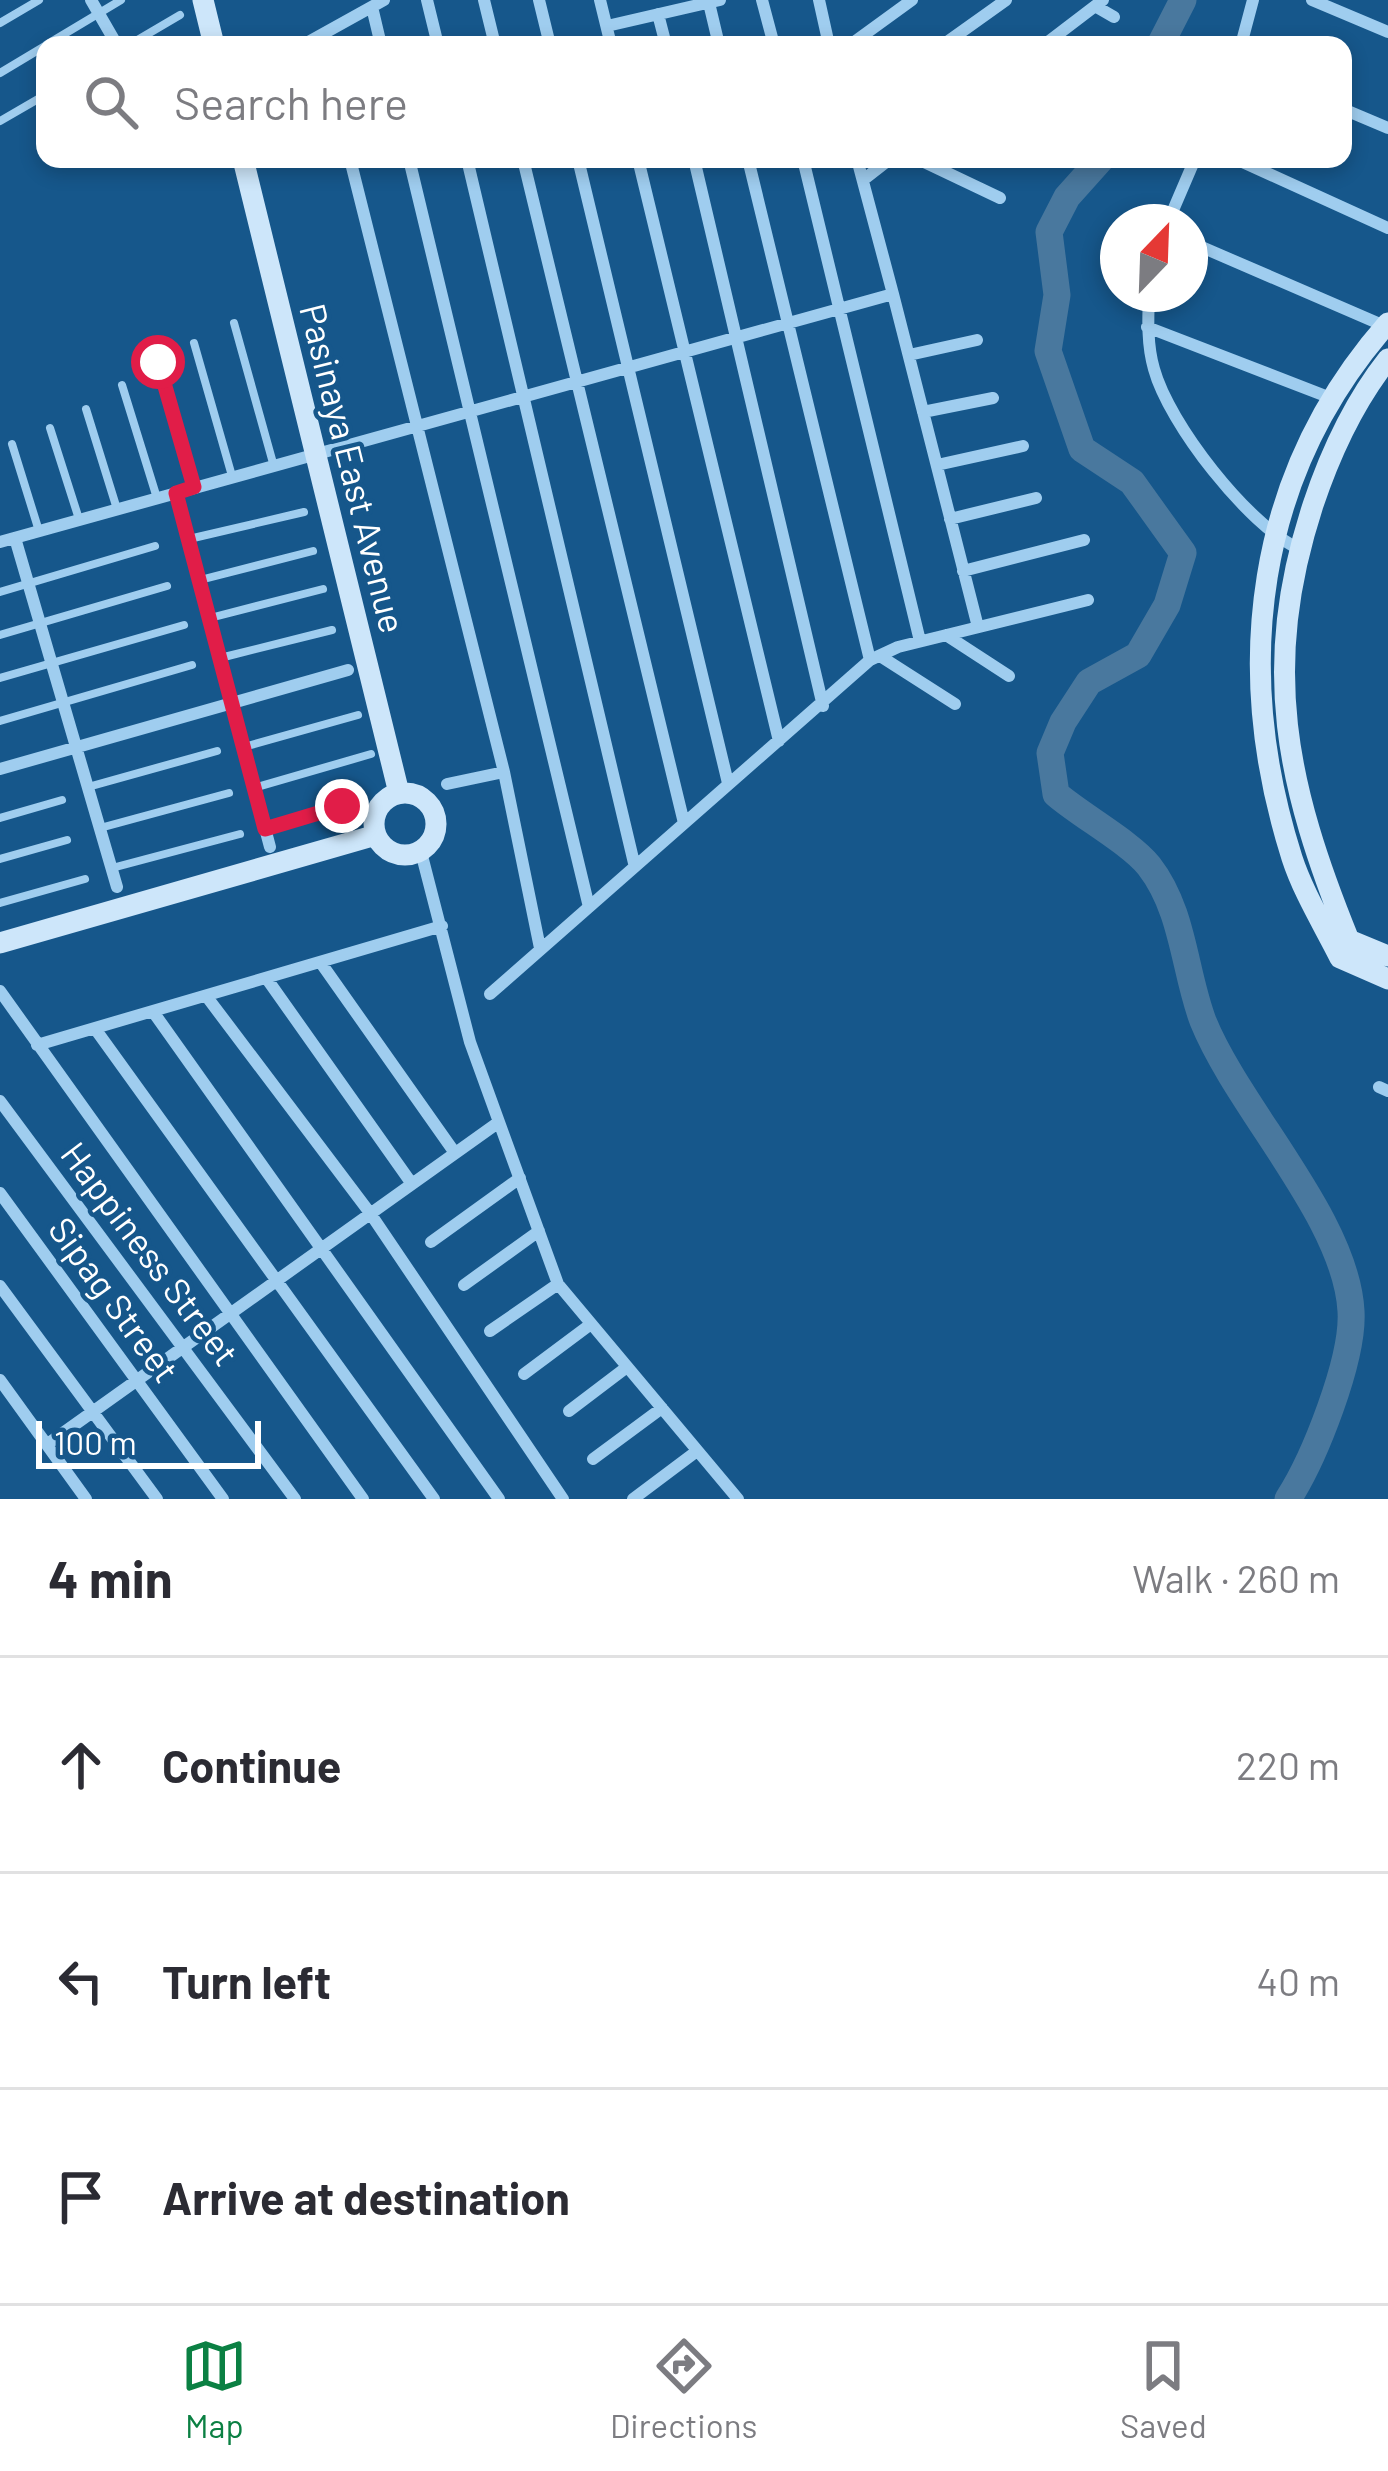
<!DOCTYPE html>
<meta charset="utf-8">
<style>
body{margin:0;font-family:Barlow,sans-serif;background:#f2f2f3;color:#2b2b33}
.compass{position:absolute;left:1100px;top:204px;width:108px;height:108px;border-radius:50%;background:#fff;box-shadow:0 6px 18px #0003;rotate:23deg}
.scale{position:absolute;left:36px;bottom:30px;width:225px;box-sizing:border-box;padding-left:12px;border:6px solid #fff;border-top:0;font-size:33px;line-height:42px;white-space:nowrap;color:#fff;-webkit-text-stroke:9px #16578b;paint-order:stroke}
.stop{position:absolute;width:36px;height:36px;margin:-27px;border:9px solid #e11d48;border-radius:50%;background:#fff}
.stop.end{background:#e11d48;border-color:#fff;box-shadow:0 3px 12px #0008}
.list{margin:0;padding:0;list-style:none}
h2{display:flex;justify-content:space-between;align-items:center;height:156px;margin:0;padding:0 48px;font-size:51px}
h2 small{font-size:39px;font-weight:400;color:#7c7c81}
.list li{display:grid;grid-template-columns:78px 1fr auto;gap:36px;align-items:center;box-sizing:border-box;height:216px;padding:0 48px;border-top:3px solid #e1e1e2}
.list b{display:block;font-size:45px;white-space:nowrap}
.list em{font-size:39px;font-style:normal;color:#7c7c81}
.icon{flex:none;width:66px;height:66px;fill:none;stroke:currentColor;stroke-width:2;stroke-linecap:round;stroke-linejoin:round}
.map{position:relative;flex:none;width:1388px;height:1499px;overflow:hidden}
.search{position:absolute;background:#fff;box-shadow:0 6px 18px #0003;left:36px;right:36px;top:36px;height:132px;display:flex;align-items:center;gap:30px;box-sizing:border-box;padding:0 42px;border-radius:24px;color:#7c7c81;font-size:45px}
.sheet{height:804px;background:#fff}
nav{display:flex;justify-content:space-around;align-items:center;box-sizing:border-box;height:168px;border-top:3px solid #e1e1e2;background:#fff;font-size:33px;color:#7c7c81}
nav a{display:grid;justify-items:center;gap:6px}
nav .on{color:#0b8043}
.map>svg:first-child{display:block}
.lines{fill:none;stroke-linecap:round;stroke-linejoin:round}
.river{stroke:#49789e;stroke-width:27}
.lane{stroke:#9fcdef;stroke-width:8}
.street{stroke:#9fcdef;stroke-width:12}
.secondary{stroke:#cde6fa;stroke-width:21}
.route{stroke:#e11d48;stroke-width:15}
.labels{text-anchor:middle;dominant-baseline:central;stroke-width:9;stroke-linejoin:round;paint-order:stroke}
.street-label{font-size:36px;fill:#fff;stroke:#16578b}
</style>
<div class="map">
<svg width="1388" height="1499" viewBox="0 0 1388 1499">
<rect width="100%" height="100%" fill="#16578b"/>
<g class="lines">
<path class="river" d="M1160,45l23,-45
M1101,159l-34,38 -18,35 8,63 -9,56 34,98 50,33 51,71 -16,52 -29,50 -49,27 -26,40 -13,31 6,41c24,21 75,49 93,72 35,45 35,105 54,155 36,89 143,197 148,290 3,48 -37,148 -63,188"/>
<path class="lane" d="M0,23l39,-23
M46,45l75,-45
M129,45l51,-30
M0,73l45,-27
M0,121l45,-26
M234,323l39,140
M194,343l38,133
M159,361l35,126
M122,385l35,113
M86,409l31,100
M50,428l29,91
M12,444l27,87
M189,539l115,-27
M200,580l113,-29
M0,592l155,-46
M210,618l113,-29
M0,635l167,-49
M220,658l112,-28
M0,678l184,-53
M0,721l192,-56
M244,747l114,-32
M88,787l129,-36
M254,788l117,-34
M0,818l62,-18
M100,828l129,-35
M265,829l77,-23
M0,859l67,-19
M112,868l128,-34
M0,903l85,-24"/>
<path class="street" d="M91,0l26,45
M427,0l11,45
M484,0l11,45
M539,0l11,45
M600,0l11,45
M762,0l12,45
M819,0l10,45
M1312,0l76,32
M709,3l10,42
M1095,6l19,11
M372,7l9,38
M658,14l8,31
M607,26l113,-26
M303,45l81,-45
M850,45l62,-45
M943,45l63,-45
M1044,45l59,-45
M1241,45l12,-45
M1343,109l45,19
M350,159l154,613 36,176
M409,159l180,748
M467,159l167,704
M523,159l161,664
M578,159l150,624
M638,159l141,582
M694,159l129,547
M748,159l122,501
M803,159l117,482
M918,159l82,39
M1236,159l152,69
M863,180l27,-21
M1168,222l27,-63
M1190,242l197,85
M893,294l85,333
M1149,294c-1,25 -2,51 5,75 15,55 94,156 145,180
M1147,327l189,73
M909,355l68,-15
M923,412l70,-14
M937,465l86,-19
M176,492l94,355
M950,519l86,-21
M15,538l102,349
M0,542l893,-248 -36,-135
M963,571l121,-31
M946,635l63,41
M880,656l75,48
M0,769l348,-99
M447,784l57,-12
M321,963l134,190
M267,979l145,205
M0,991l363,508
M490,994l380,-334 28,-13 190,-47
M207,997l163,216 193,286
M154,1013l345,486
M96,1030l338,469
M37,1045l405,-119
M1379,1087l9,4
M0,1101l295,398
M499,1122l59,162 180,215
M0,1193l223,306
M431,1242l89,-64
M464,1285l75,-54
M0,1286l157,213
M490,1331l68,-47
M524,1374l67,-50
M0,1380l86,119
M569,1411l58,-44
M49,1443l450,-321 -29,-80 -49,-190
M593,1459l69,-51
M633,1499l64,-48"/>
<path class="secondary" d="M203,0l11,45
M243,159l156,634
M1388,323c-134,152 -156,346 -96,535 11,34 32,68 48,100l48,21
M1388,359c-34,43 -58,95 -75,146 -53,163 -27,280 36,435l39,16
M374 824a31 31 0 1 1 62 0a31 31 0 1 1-62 0Z
M0,943l376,-108"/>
</g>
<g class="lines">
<path class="route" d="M158,362l36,125 -18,6 89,336 77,-23"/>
</g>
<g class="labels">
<g class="street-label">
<text transform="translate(354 468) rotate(76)">Pasinaya East Avenue</text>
<text transform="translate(151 1253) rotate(53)">Happiness Street</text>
<text transform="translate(115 1299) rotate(54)">Sipag Street</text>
</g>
</g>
</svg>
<svg class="compass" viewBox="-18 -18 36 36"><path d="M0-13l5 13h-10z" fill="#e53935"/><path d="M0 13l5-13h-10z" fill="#7c7c81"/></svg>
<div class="scale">100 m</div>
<div class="stop" style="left:158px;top:362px"></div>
<div class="stop end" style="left:342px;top:806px"></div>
<div class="search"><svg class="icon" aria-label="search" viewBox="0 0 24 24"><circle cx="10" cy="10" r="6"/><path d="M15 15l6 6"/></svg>Search here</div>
</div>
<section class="sheet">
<h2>4 min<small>Walk · 260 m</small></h2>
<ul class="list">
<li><svg class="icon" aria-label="ahead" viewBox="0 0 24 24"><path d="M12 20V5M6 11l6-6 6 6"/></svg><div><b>Continue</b></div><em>220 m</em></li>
<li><svg class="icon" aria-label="left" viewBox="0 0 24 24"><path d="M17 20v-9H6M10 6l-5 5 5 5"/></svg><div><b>Turn left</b></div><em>40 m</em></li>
<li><svg class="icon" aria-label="arrive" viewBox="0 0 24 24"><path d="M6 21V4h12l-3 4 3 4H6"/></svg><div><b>Arrive at destination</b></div></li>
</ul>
</section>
<nav>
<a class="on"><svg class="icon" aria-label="map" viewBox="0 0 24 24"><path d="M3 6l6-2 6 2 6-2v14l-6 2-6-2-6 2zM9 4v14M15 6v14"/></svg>Map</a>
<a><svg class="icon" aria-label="directions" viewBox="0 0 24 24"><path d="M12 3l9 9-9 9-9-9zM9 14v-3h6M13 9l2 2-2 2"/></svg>Directions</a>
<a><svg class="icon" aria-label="saved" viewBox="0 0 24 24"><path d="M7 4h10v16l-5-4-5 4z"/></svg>Saved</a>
</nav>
